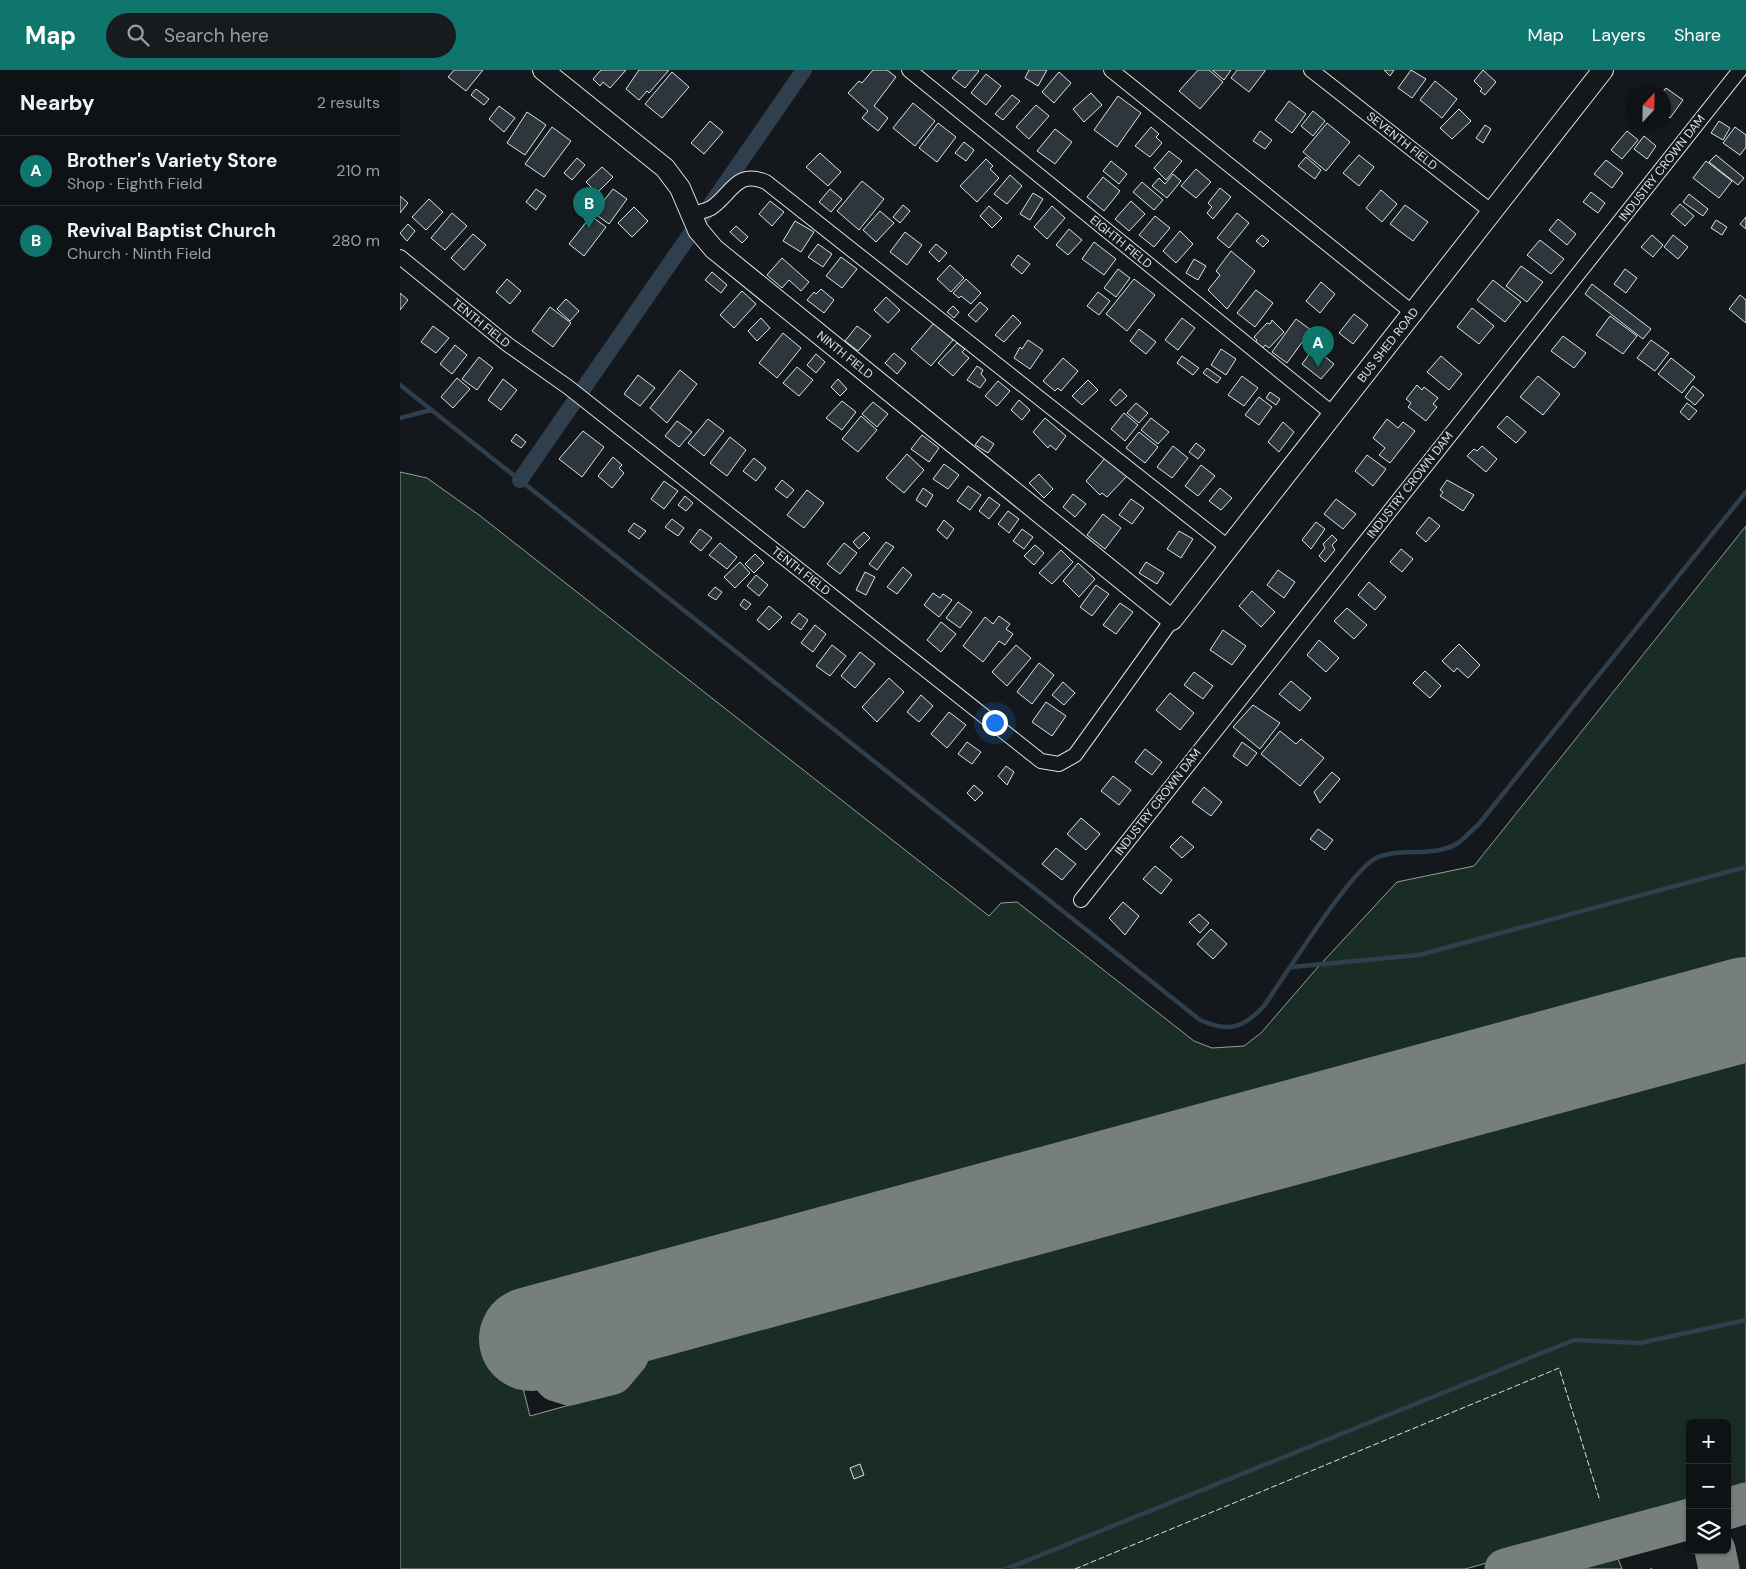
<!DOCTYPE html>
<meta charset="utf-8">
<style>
body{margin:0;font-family:"DM Sans",sans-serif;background:#181b1e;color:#f1f3f6}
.controls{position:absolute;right:15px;bottom:15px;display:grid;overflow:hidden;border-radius:8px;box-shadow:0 1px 4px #0004}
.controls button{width:45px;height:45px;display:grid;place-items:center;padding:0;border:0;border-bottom:1px solid #2f3234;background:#0f1215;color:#f1f3f6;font:25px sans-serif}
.compass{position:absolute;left:1226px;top:15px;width:45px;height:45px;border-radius:50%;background:#0f1215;box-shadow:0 1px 4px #0004;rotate:22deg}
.you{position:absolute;left:594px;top:652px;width:18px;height:18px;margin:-12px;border:4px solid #fff;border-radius:50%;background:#1a73e8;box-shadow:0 0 0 8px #1a73e833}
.badge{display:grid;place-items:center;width:32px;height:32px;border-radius:50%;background:#0f766e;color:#fff;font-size:16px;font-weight:700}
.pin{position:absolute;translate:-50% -41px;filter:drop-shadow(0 1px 2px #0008)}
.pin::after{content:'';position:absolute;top:26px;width:18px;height:15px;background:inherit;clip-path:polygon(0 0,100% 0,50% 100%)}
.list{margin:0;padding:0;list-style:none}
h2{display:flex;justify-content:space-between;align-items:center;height:65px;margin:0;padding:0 20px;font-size:21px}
h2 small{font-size:16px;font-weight:400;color:#9b9ea0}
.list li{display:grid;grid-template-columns:32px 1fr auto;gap:15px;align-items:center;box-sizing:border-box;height:70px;padding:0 20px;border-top:1px solid #2f3234}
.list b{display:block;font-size:19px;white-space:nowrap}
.list p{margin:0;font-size:16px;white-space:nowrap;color:#9b9ea0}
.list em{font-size:16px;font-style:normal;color:#9b9ea0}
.icon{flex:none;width:28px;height:28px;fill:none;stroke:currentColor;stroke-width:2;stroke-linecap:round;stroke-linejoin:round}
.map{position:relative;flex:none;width:1346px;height:1499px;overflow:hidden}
header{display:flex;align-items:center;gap:30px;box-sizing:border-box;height:70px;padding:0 25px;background:#0f766e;color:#fff}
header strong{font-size:24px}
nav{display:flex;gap:28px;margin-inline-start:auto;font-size:18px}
.search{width:350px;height:45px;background:#181b1e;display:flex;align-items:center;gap:12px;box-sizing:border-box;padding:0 18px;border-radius:28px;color:#9b9ea0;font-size:19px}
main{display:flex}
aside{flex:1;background:#0f1215}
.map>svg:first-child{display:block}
.green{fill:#1a2d24;stroke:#939e99}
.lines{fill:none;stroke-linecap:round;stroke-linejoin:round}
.stream{stroke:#2f3f4d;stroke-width:4.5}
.canal{stroke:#2f3f4d;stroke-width:16}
.taxiway{stroke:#767f7c;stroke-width:41}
.runway{stroke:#767f7c;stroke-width:104}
.building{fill:#2c363c;stroke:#d8e6dc}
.street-casing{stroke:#d8e6dc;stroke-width:16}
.secondary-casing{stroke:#d8e6dc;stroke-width:22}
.street{stroke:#14181c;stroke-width:14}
.secondary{stroke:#14181c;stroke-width:20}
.fence{stroke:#d8e6dc;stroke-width:1;stroke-dasharray:6 2.5;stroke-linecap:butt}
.labels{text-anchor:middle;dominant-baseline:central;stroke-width:4;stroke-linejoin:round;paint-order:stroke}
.street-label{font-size:12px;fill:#d8e6dc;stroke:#14181c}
</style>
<header>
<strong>Map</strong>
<div class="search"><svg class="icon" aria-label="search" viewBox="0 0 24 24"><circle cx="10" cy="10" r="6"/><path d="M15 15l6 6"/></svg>Search here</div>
<nav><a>Map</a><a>Layers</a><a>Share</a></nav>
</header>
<main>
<aside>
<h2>Nearby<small>2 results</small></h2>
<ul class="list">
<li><span class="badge">A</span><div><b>Brother's Variety Store</b><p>Shop · Eighth Field</p></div><em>210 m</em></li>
<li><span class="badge">B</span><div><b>Revival Baptist Church</b><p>Church · Ninth Field</p></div><em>280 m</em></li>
</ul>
</aside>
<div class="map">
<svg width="1346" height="1499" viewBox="0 0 1346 1499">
<rect width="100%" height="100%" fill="#14181c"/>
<path class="green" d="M0,402l27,6 52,37 510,401 12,-13 16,-1 177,139 18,7 32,-2 17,-13 57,-66 79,-85 77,-16 272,-340v447l-1243,335 27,108 90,-25c12,-21 23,-47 46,-57l311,-77 769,-213v447l-19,6v-74h-37v84l-225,62h-1065z
M1214,1478l8,21h-83z"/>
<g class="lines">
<path class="stream" d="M0,315l800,635c29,13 43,8 64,-14 20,-29 87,-136 112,-148 25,-11 59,0 82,-15 7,-5 13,-12 20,-18l268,-333
M0,348l31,-8
M892,897l127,-12 327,-88
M606,1499l568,-229 66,3 106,-23"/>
<path class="canal" d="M120,410l284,-410"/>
<path class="taxiway" d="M140,1266l9,37 7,8 13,4 44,-11 15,-18 11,-26 18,-17 83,-31
M1327,1439l19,-6
M1315,1480l4,19
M1105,1499l185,-50"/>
<path class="runway" d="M131,1269l1215,-330"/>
</g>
<path class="building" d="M54,0h29l-17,21 -18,-14z
M201,0h25l-16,18 -7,-6 -3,4 -7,-7z
M239,0h30l-20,23 -2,-2 -8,9 -13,-11z
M473,0h14l9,7 -22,29 14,12 -10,13 -16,-13 6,-7 -20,-18 11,-12 3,2z
M559,0h18l2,1 -14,17 -13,-10z
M629,0h18l-9,16 -13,-8z
M798,0h11l14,12 -23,27 -21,-18z
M812,0h19l-7,10z
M837,0h28v1l-16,21 -18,-14z
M984,0h10l-4,6z
M1011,0l15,9 -14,19 -14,-10z
M1083,0l13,12 -11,13 -5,-4 2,-2 -8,-8z
M272,2l17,15 -27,31 -17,-14z
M659,2l12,11 -17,20 -12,-11z
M586,4l15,12 -15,19 -15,-12z
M1035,11l22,18 -15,19 -22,-18z
M1266,18l17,12 -13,18 -6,-5 -1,-21z
M76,19l13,10 -5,6 -13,-10z
M691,23l11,12 -18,17 -11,-13z
M612,25l8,6 -17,19 -8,-6z
M718,26l23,17 -24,34 -23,-17z
M889,31l17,13 -14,19 -17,-13z
M513,33l22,18 -20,25 -22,-18z
M636,35l13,11 -20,23 -13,-12z
M99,36l16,12 -11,14 -15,-13z
M1059,39l12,12 -19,18 -12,-11z
M913,41l12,10 -12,15 -12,-10z
M127,42l19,13 -21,30 -18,-12z
M310,51l13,11 -19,22 -13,-11z
M1319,51l11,7 -7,12 -12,-7z
M538,53l18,14 -19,25 -18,-14z
M927,53l23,19 -24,29 -23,-19z
M1085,55l6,4 -8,14 -7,-5z
M152,57l19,14 -27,36 -19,-13z
M751,57l8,7 -3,3 6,6 -12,14 -15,-11z
M1335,57l11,8v12l-6,8 -17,-12z
M655,59l17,13 -17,22 -18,-13z
M860,61l12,9 -7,9 -12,-8z
M1227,61l11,9 -16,19 -11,-9z
M1244,66l12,10 -9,13 -13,-10z
M564,72l10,8 -8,11 -11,-8z
M769,81l13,10 -16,19 -12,-12z
M420,83l21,19 -13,14 -22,-19z
M959,85l15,12 -15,19 -16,-13z
M1316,85l28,23 -6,7 -29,-23z
M906,87l15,13 -6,9 -17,-13z
M177,88l8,7 -13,15 -8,-7z
M586,89l7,7 -3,3 9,9 -22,24 -17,-16z
M1206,90l17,13 -11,15 -18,-14z
M711,91l16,13 -8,10 -16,-13z
M1306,91l26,20 -13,17 -26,-20z
M202,97l11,10 -16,16 -11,-11z
M796,99l15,13 -15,16 -15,-12z
M773,104l8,7 -14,17 -15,-12 7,-8 6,6z
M610,105l12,11 -15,18 -13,-10z
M703,107l17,14 -16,20 -17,-14z
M462,111l22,18 -25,31 -22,-19z
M742,112l21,18 -9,10 -21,-18z
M820,118l11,9 -18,22 -6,-6 5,-6 -4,-4z
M136,119l10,7 -10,14 -10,-8z
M213,119l14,10 -18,25 -15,-11z
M430,119l12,10 -11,13 -12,-10z
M981,120l16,14 -15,18 -16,-14z
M1191,122l14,11 -7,10 -15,-11z
M633,123l10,6 -13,21 -10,-6z
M1289,124l19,15 -5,7 -20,-14z
M0,126l8,7 -8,10z
M29,129l14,13 -17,18 -14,-13z
M370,131l14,11 -12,14 -13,-12z
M731,131l14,13 -16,17 -14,-12z
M1280,134l14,12 -9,10 -14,-12z
M503,135l7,6 -10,12 -7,-6z
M1005,135l23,17 -15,19 -23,-17z
M589,136l13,12 -10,10 -12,-12z
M652,136l13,12 -18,21 -13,-12z
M234,137l14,14 -16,16 -14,-14z
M480,141l14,12 -18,19 -13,-12z
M52,143l15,13 -22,24 -14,-12z
M837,143l12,10 -20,25 -12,-10z
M191,146l15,11 -22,29 -15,-12z
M755,146l15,12 -16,19 -15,-12z
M1346,147v12l-6,-5z
M1158,149l18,15 -9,11 -18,-15z
M1316,150l11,7 -5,8 -11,-7z
M395,151l19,11 -13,20 -18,-11z
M8,154l7,7 -8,10 -7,-8z
M336,156l12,11 -6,6 -12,-11z
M669,159l13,11 -14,15 -12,-10z
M780,161l13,13 -17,19 -13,-12z
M505,162l17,13 -15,20 -17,-13z
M73,164l13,11 -22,25 -13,-12z
M862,165l7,6 -6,6 -7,-6z
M1252,165l11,10 -10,12 -12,-10z
M1273,165l15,12 -10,12 -14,-12z
M1140,170l24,19 -13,15 -24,-19z
M694,172l22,17 -12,16 -22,-16z
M418,174l14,10 -9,13 -15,-10z
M536,174l11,9 -8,9 -10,-10z
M831,181l24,20 -28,38 -19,-19 12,-15 -4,-4z
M618,185l12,9 -8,10 -11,-9z
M441,187l16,12 -15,19 -16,-12z
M382,188l27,24 -8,9 -12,-11 -7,8 -15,-13z
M794,189l12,7 -8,14 -12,-7z
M550,195l14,13 -13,14 -14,-13z
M1121,196l22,16 -16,20 -21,-16z
M718,199l12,9 -14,19 -12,-9z
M1225,199l12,9 -11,15 -12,-9z
M312,202l15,13 -6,8 -16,-13z
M107,209l14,12 -11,13 -14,-12z
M566,209l15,14 -10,11 -10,-8 -2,2 -6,-5z
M734,209l21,16 -28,36 -21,-17z
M1093,210l28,22 -16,20 -28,-22z
M921,212l14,12 -15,19 -14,-12z
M1192,214l59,45 -8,10 -58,-45z
M421,219l13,11 -10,13 -17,-13 7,-8 2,2z
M856,220l17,13 -18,24 -18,-14z
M342,221l14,13 -22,24 -14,-13z
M698,222l12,9 -11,14 -12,-9z
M0,223l8,7 -8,10z
M1340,225l6,5v23l-17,-14z
M486,227l14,13 -12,13 -14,-13z
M166,229l13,12 -9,10 -13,-12z
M580,232l8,7 -12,13 -8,-7z
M553,236l6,6 -5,6 -7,-6z
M150,237l21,16 -18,24 -21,-16z
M1072,238l22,18 -15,18 -22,-17z
M954,244l14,11 -15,19 -14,-11z
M613,245l8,8 -17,19 -9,-7z
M1210,246l27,20 -14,18 -27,-19z
M361,248l9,10 -13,13 -9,-10z
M782,248l13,10 -17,22 -13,-10z
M896,249l15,11 -24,33 -15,-11z
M872,250l12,12 -15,16 -4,-3 -3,4 -7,-6 2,-3 -3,-3 13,-14 3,1z
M534,253l19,17 -22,26 -20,-17z
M33,256l16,12 -13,15 -15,-11z
M457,256l14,10 -13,15 -13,-10z
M739,259l17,13 -10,12 -16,-13z
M383,263l18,15 -24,30 -18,-15z
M1163,266l23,17 -12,15 -23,-17z
M628,270l15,10 -13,19 -16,-11 6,-11 2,2z
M1251,270l18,13 -14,18 -18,-13z
M557,273l8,6 -3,3 7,6 -16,18 -15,-13z
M55,275l12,10 -15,19 -12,-10z
M914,278l20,16 -13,15 -19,-15z
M821,279l15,10 -10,16 -15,-10z
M494,283l12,10 -9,11 -12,-11z
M416,284l9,8 -9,11 -9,-8z
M782,286l17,12 -6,7 -16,-12z
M1041,286l21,18 -13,16 -22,-18z
M79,287l14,11 -16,22 -15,-11z
M663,288l15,13 -17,20 -3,-3 -3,3 -12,-10z
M1271,288l24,19 -13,16 -24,-19z
M577,296l6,4 -2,4 5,6 -6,8 -13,-8z
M397,297l16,13 -14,16 -16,-13z
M807,298l14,10 -4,5 -14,-10z
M280,300l17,14 -30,39 -17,-15z
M238,305l17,13 -15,18 -16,-12z
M842,306l16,12 -14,18 -16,-11z
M1138,306l22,18 -17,21 -23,-18z
M57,308l13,11 -17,19 -12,-11z
M103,309l14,11 -16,20 -13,-10z
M438,309l9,10 -7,7 -9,-9z
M688,310l10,10 -16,15 -10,-9z
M598,311l12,10 -13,15 -12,-10z
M1017,315l5,5 2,-3 14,11 -5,6 4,3 -11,14 -18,-14 3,-4 -5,-4z
M1293,316l11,9 -9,10 -10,-8z
M720,319l7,7 -11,10 -6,-6z
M870,322l10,7 -4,6 -10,-7z
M859,327l13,10 -13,18 -14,-10z
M619,330l11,10 -8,10 -11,-10z
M442,331l14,11 -14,18 -16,-12z
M473,332l15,12 -11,13 -15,-13z
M736,333l12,10 -9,10 -12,-10z
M1287,333l10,8 -8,9 -9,-8z
M724,343l14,12 -13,16 -14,-12z
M461,346l16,14 -19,22 -16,-13z
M1107,346l19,16 -10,11 -19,-16z
M645,348l21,18 -10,14 -6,-5 -2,3 -15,-16z
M751,348l18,14 -11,12 -17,-14z
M308,349l16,12 -20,25 -16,-13z
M987,349l11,9 5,-6 12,9 -25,32 -11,-8 6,-7 -12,-10z
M277,351l15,11 -13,15 -14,-11z
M883,352l11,10 -15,20 -11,-10z
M183,361l21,16 -22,30 -23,-18z
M739,362l19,15 -13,16 -19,-15z
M116,364l10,8 -5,6 -10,-7z
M522,365l17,13 -10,14 -18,-13z
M582,366l12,8 -6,9 -13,-8z
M330,367l16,13 -19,26 -17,-13z
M796,373l9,7 -7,9 -9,-7z
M773,376l15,12 -16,20 -15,-11z
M1082,376l15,13 -11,13 -19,-16 7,-7 3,2z
M507,384l17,16 -20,23 -18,-15z
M967,385l19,14 -13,17 -18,-15z
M213,387l9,8 -3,3 5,5 -12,15 -14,-12z
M706,387l21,19 -20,21 -5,-4 -2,2 -14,-14z
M354,388l12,10 -10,13 -13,-10z
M544,394l15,11 -11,14 -15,-10z
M801,395l14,11 -17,20 -13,-10z
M639,404l14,15 -9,9 -15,-15z
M382,410l12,10 -7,8 -12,-9z
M1047,410l27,15 -11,16 -23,-15 3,-4 -3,-2z
M264,411l14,10 -14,18 -13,-10z
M568,416l13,9 -11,15 -13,-9z
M523,418l10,7 -7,12 -10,-7z
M820,418l12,10 -11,12 -12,-9z
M407,420l17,13 -20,25 -17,-13z
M673,424l13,10 -11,13 -12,-10z
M285,426l8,7 -7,8 -8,-6z
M589,427l11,8 -11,14 -10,-8z
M731,429l13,9 -12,16 -13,-9z
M936,429l20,15 -13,15 -19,-15z
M608,441l11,8 -10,14 -11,-9z
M703,444l18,14 -16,21 -18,-14z
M1029,447l11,9 -14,16 -10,-9z
M272,449l12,9 -6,8 -13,-9z
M544,450l10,9 -7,10 -10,-9z
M916,452l9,7 -14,20 -9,-9z
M234,453l12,8 -7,8 -11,-8z
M300,459l12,9 -11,13 -11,-9z
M622,459l11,8 -9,12 -11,-8z
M779,461l14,8 -12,19 -14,-9z
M464,462l6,6 -11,11 -6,-7z
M932,465l5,5 -5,5 3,5 -10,12 -6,-6 6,-8 -2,-4z
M486,472l8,5 -17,23 -8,-6z
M320,473l17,14 -10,12 -18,-14z
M444,473l13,10 -17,21 -13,-10z
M635,475l9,8 -10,12 -10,-9z
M1001,479l12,10 -11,13 -12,-10z
M661,480l12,12 -21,22 -13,-11z
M355,484l9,9 -10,10 -9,-9z
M340,492l10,11 -15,15 -11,-11z
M746,492l18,11 -7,11 -18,-11z
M678,493l17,16 -16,18 -16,-16z
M503,497l9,8 -15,19 -10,-7z
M878,500l17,12 -11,16 -17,-13z
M465,502l10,5 -9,18 -10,-5z
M356,505l12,10 -9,11 -12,-10z
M969,512l17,15 -11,13 -17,-15z
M696,515l13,9 -17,22 -12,-9z
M315,517l7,5 -6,8 -8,-5z
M852,521l23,21 -14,15 -22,-21z
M533,523l7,5 3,-4 9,6 -13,17 -15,-12z
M344,529l7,5 -5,6 -6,-5z
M558,532l14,10 -12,16 -14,-10z
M720,533l13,9 -17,22 -13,-9z
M369,536l13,11 -13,13 -12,-10z
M947,538l20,17 -13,14 -20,-18z
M399,543l9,7 -7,10 -10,-7z
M599,546l11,8 -4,5 7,5 -8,11 -6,-4 -16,21 -20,-16 22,-29 8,7z
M541,552l15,12 -15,18 -14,-12z
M415,555l11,9 -13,18 -12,-9z
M823,560l23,16 -14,19 -22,-15z
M919,570l20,18 -13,14 -19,-17z
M1059,574l21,21 -12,13 -11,-10 -3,4 -12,-11z
M432,575l14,11 -16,20 -14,-10z
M616,575l15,13 -24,28 -15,-14z
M460,582l15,12 -20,24 -14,-12z
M639,593l15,12 -22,29 -15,-12z
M1025,601l16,15 -11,12 -17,-15z
M794,602l19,14 -10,13 -19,-14z
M489,608l15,14 -27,30 -15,-15z
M891,611l20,17 -11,13 -21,-17z
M663,612l12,11 -11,12 -12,-10z
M770,623l24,20 -14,17 -24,-20z
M521,625l12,11 -14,16 -12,-10z
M646,632l20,14 -14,20 -20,-14z
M853,635l27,18 -20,26 -27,-22z
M549,642l17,13 -19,23 -16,-14z
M880,661l16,13 5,-5 23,19 -24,28 -39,-32z
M567,672l14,10 -9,12 -14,-10z
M842,672l15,11 -10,13 -14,-10z
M745,679l17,13 -10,13 -17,-13z
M606,696l8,6 -7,13 -9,-9z
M932,702l8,7 -20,24 -6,-11z
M713,706l18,14 -12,15 -18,-14z
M574,715l9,8 -8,8 -8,-8z
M804,717l18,15 -11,14 -19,-14z
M681,748l19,16 -14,16 -19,-16z
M918,759l15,11 -8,10 -15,-11z
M781,766l13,11 -12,11 -12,-11z
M656,778l20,16 -14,16 -20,-16z
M755,796l17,14 -11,14 -18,-15z
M723,832l16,14 -14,19 -16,-17z
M799,844l10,9 -9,10 -11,-11z
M811,859l16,15 -14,15 -16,-15z
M460,1394l4,11 -10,4 -4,-11z"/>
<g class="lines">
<defs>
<path id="street" d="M509,0l424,344
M711,0l302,243
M911,0l181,142
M292,144c7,-2 13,-3 19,-6 21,-14 25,-39 55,-26l463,366
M0,187l107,87 61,43 473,374 18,3 16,-9 97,-135
M681,830l659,-830"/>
<path id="secondary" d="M143,0l122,98 15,20 18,42 16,19 458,371 431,-550"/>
</defs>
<use href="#street" class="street-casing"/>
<use href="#secondary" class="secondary-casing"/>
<use href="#street" class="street"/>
<use href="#secondary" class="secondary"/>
<path class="fence" d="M1251,1498v1
M675,1499l484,-201 41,133"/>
</g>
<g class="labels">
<g class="street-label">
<text transform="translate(1002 71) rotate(38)">SEVENTH FIELD</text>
<text transform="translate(1262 98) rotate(-52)">INDUSTRY CROWN DAM</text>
<text transform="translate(721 172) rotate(39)">EIGHTH FIELD</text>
<text transform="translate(81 253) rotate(39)">TENTH FIELD</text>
<text transform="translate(988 275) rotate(-52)">BUS SHED ROAD</text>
<text transform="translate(445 285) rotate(39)">NINTH FIELD</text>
<text transform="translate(1010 415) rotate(-52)">INDUSTRY CROWN DAM</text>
<text transform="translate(401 501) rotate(38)">TENTH FIELD</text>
<text transform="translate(758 732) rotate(-52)">INDUSTRY CROWN DAM</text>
</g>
</g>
</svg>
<div class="controls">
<button>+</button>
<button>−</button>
<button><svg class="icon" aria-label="layers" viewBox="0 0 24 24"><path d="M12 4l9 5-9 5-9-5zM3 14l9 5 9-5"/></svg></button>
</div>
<svg class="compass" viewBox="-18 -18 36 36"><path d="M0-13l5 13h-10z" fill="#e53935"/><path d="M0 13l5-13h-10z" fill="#9b9ea0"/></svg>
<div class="you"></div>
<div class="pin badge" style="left:918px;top:297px">A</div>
<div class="pin badge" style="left:189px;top:158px">B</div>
</div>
</main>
